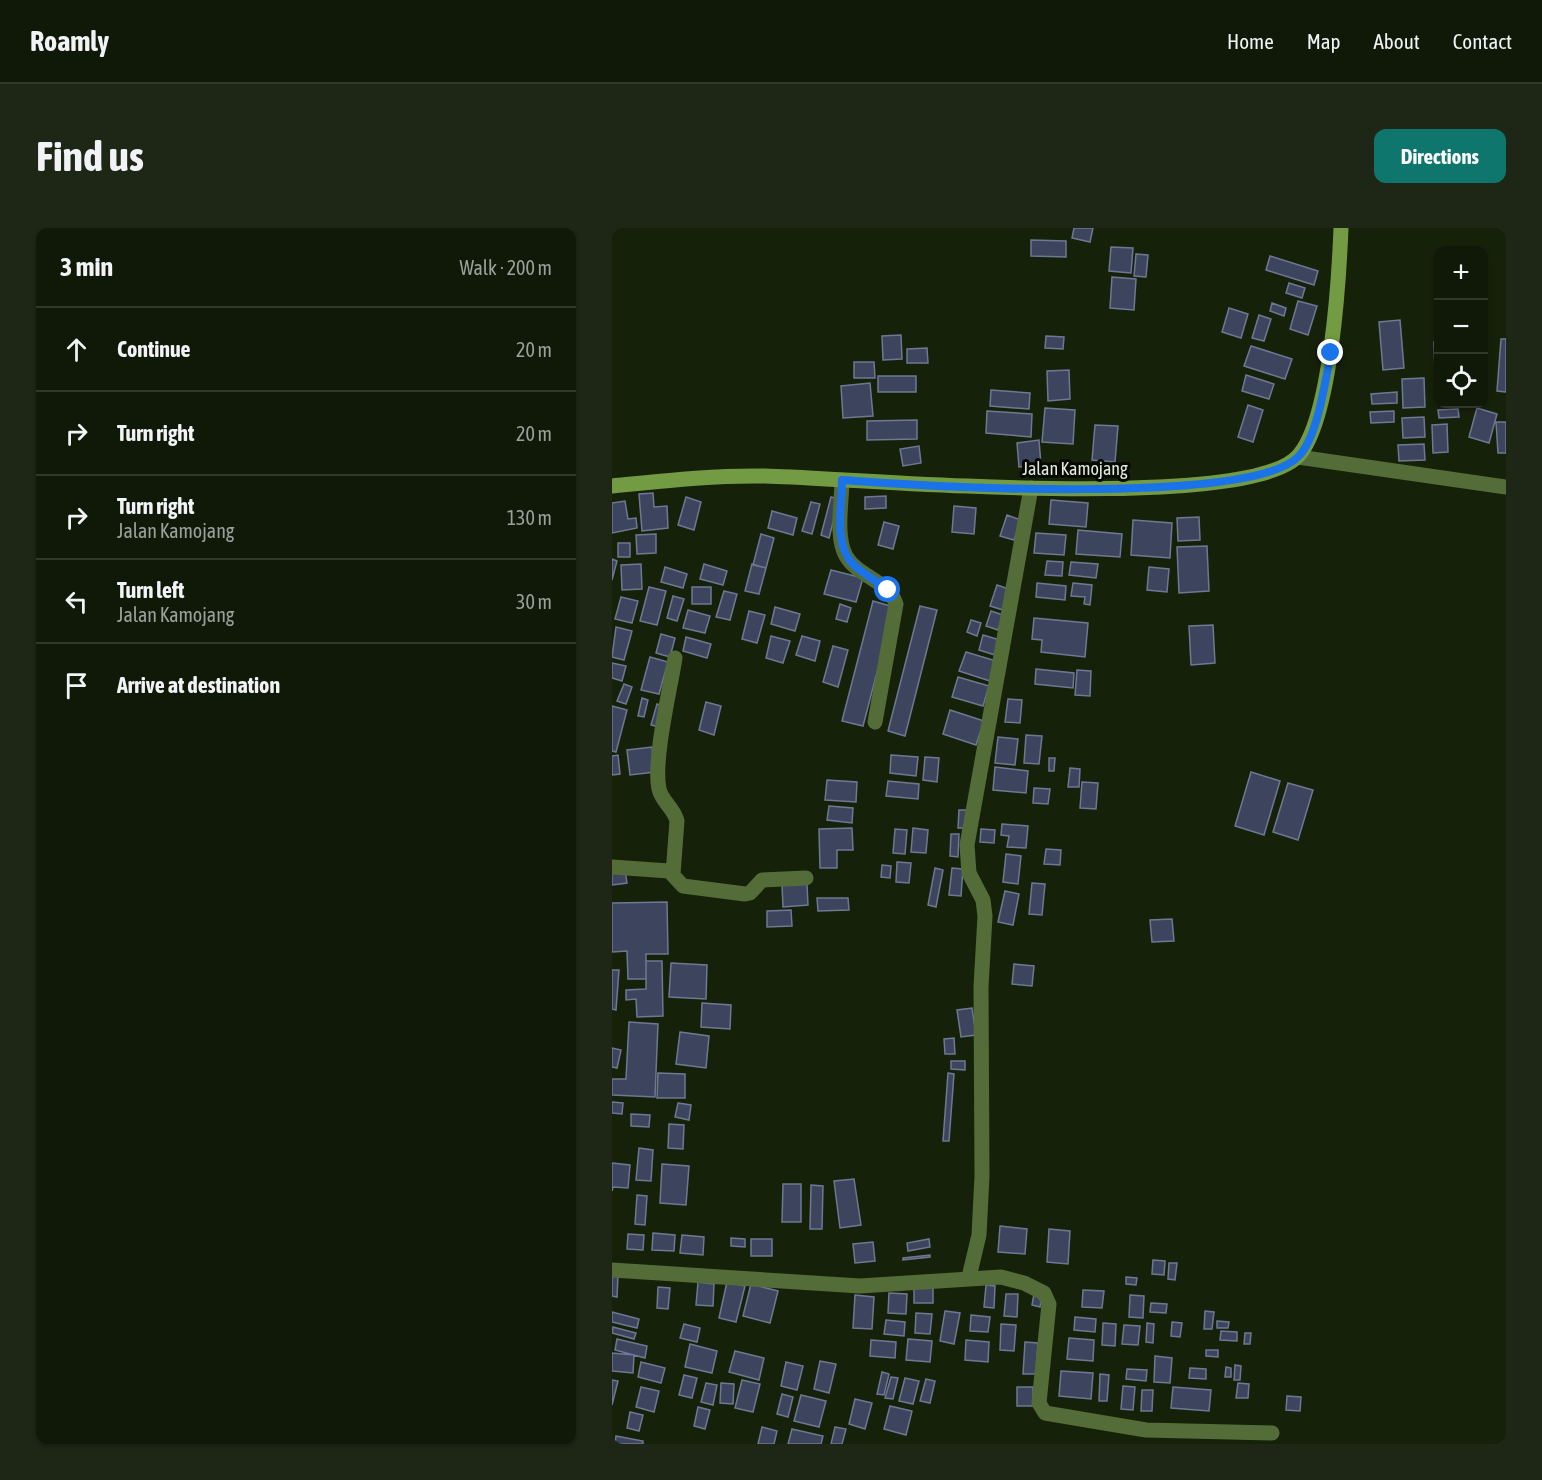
<!DOCTYPE html>
<meta charset="utf-8">
<style>
body{margin:0;font-family:"Asap Condensed",sans-serif;background:#1e2616;color:#f1f3f6}
.controls{position:absolute;right:18px;top:18px;display:grid;overflow:hidden;border-radius:12px;box-shadow:0 2px 4px #0004}
.controls button{width:54px;height:54px;display:grid;place-items:center;padding:0;border:0;border-bottom:2px solid #303829;background:#101908;color:#f1f3f6;font:30px sans-serif}
.stop{position:absolute;width:18px;height:18px;margin:-14px;border:4px solid #1a73e8;border-radius:50%;background:#fff}
.stop.end{background:#1a73e8;border-color:#fff;box-shadow:0 2px 6px #0008}
.list{margin:0;padding:0;list-style:none}
h2{display:flex;justify-content:space-between;align-items:center;height:78px;margin:0;padding:0 24px;font-size:26px}
h2 small{font-size:20px;font-weight:400;color:#9ca09c}
.list li{display:grid;grid-template-columns:39px 1fr auto;gap:18px;align-items:center;box-sizing:border-box;height:84px;padding:0 24px;border-top:2px solid #303829}
.list b{display:block;font-size:22px;white-space:nowrap}
.list p{margin:0;font-size:20px;white-space:nowrap;color:#9ca09c}
.list em{font-size:20px;font-style:normal;color:#9ca09c}
.icon{flex:none;width:33px;height:33px;fill:none;stroke:currentColor;stroke-width:2;stroke-linecap:round;stroke-linejoin:round}
.map{position:relative;flex:none;width:894px;height:1216px;overflow:hidden;border-radius:12px}
header{display:flex;align-items:center;gap:36px;box-sizing:border-box;height:84px;padding:0 30px;background:#101908;border-bottom:2px solid #303829}
header strong{font-size:28px}
nav{display:flex;gap:33px;margin-inline-start:auto;font-size:21px}
.intro{display:flex;align-items:center;justify-content:space-between;box-sizing:border-box;height:144px;padding:0 36px}
h1{margin:0;font-size:42px}
.button{padding:15px 27px;border-radius:12px;background:#0f766e;color:#fff;font-size:21px;font-weight:700}
main{display:flex;gap:36px;padding:0 36px}
aside{flex:1;background:#101908;border-radius:12px;box-shadow:0 2px 4px #0004}
.map>svg:first-child{display:block}
.building{fill:#3d455e;stroke:#6e7893;stroke-width:1.5}
.lines{fill:none;stroke-linecap:round;stroke-linejoin:round}
.minor{stroke:#546d38;stroke-width:15}
.secondary{stroke:#739b43;stroke-width:15}
.route{stroke:#1a73e8;stroke-width:8}
.labels{text-anchor:middle;dominant-baseline:central;stroke-width:6;stroke-linejoin:round;paint-order:stroke}
.street-label{font-size:18px;fill:#e3ebdc;stroke:#050902}
</style>
<header>
<strong>Roamly</strong>
<nav><a>Home</a><a>Map</a><a>About</a><a>Contact</a></nav>
</header>
<div class="intro"><h1>Find us</h1><a class="button">Directions</a></div>
<main>
<aside>
<h2>3 min<small>Walk · 200 m</small></h2>
<ul class="list">
<li><svg class="icon" aria-label="ahead" viewBox="0 0 24 24"><path d="M12 20V5M6 11l6-6 6 6"/></svg><div><b>Continue</b></div><em>20 m</em></li>
<li><svg class="icon" aria-label="right" viewBox="0 0 24 24"><path d="M7 20v-9h11M14 6l5 5-5 5"/></svg><div><b>Turn right</b></div><em>20 m</em></li>
<li><svg class="icon" aria-label="right" viewBox="0 0 24 24"><path d="M7 20v-9h11M14 6l5 5-5 5"/></svg><div><b>Turn right</b><p>Jalan Kamojang</p></div><em>130 m</em></li>
<li><svg class="icon" aria-label="left" viewBox="0 0 24 24"><path d="M17 20v-9H6M10 6l-5 5 5 5"/></svg><div><b>Turn left</b><p>Jalan Kamojang</p></div><em>30 m</em></li>
<li><svg class="icon" aria-label="arrive" viewBox="0 0 24 24"><path d="M6 21V4h12l-3 4 3 4H6"/></svg><div><b>Arrive at destination</b></div></li>
</ul>
</aside>
<div class="map">
<svg width="894" height="1216" viewBox="0 0 894 1216">
<rect width="100%" height="100%" fill="#16210a"/>
<path class="building" d="M462,0h19l-3,14 -18,-4z
M419,12l35,1v16l-35,-1z
M499,19l22,1 -2,25 -22,-2z
M524,26l12,1 -2,22 -12,-1z
M658,28l48,15 -4,14 -48,-15z
M500,49l24,2 -2,31 -24,-2z
M677,55l16,5 -3,10 -16,-5z
M686,73l19,5 -9,29 -18,-6z
M660,75l14,5 -2,8 -14,-5z
M617,80l19,6 -7,24 -19,-6z
M647,87l12,4 -7,22 -12,-3z
M788,92l4,48 -21,2 -4,-48z
M289,107l1,24 -19,1 -1,-24z
M434,108l18,1 -1,12 -18,-1z
M889,111h5v53l-9,-1z
M822,114h4v29l-3,1z
M639,118l41,13 -7,20 -41,-13z
M315,120l1,15h-21v-14z
M242,134h20l1,16h-21z
M457,142l1,29 -22,2 -1,-30z
M634,147l28,9 -5,15 -27,-8z
M266,148h38v16h-38z
M812,150l1,29 -22,1 -1,-29z
M258,155l3,33 -30,2 -2,-32z
M379,162l39,3 -1,16 -39,-3z
M785,164v11l-25,1 -1,-10z
M636,177l15,5 -10,32 -15,-5z
M433,180l30,2 -2,34 -31,-2z
M865,180l20,6 -8,29 -20,-6z
M846,181l1,8 -20,1 -1,-8z
M375,183l45,3 -1,23 -45,-4z
M782,183v11l-23,1 -1,-11z
M812,189l1,20 -22,1 -1,-20z
M305,192v19l-50,1v-19z
M884,194h10v31h-8z
M835,196l1,28 -15,1 -1,-28z
M483,197l23,1 -3,36 -23,-2z
M427,212l2,25 -22,2 -2,-24z
M812,216l1,16 -26,1 -1,-16z
M307,218l2,17 -18,3 -3,-17z
M41,265l1,14 13,-1 1,22 -26,3 -3,-37z
M274,268v12l-21,1v-12z
M74,269l15,5 -7,28 -16,-5z
M219,269l8,2 -10,39 -8,-3z
M439,272l37,3 -2,24 -37,-3z
M13,273l3,18 8,-1 1,10 -25,5v-30z
M199,274l9,2 -8,30 -10,-3z
M342,278l22,2 -2,26 -22,-2z
M160,283l25,7 -4,17 -25,-7z
M395,287l14,5 -7,20 -14,-4z
M587,289l1,23 -22,1 -1,-23z
M521,292l39,3 -2,35 -39,-3z
M272,294l15,4 -6,23 -15,-4z
M466,302l44,4 -2,23 -44,-3z
M424,305l30,2 -2,20 -30,-2z
M44,306v19l-19,1 -1,-19z
M149,306l13,4 -8,30 -13,-3z
M6,315h12v14h-12z
M595,318l2,45 -30,2 -2,-46z
M0,331l5,2 -5,19z
M435,333l16,1 -1,14 -17,-1z
M459,334l27,2 -2,14 -27,-3z
M29,336l1,25 -20,1 -1,-25z
M92,336l23,7 -4,14 -23,-6z
M140,336l14,4 -7,26 -14,-3z
M53,339l22,7 -4,14 -22,-6z
M537,339l20,2 -2,23 -20,-2z
M219,342l32,8 -7,24 -32,-8z
M425,355l29,3 -1,14 -29,-3z
M461,355l19,2 -2,20 -6,-1 1,-7 -14,-1z
M385,357l12,4 -6,21 -13,-4z
M37,359l17,4 -9,34 -17,-4z
M80,359h19v17h-19z
M112,363l13,3 -7,26 -14,-3z
M61,368l11,3 -7,22 -10,-3z
M9,369l17,4 -6,22 -17,-4z
M261,373l21,6 -31,119 -21,-5z
M228,376l11,4 -4,14 -11,-3z
M308,378l17,4 -32,126 -17,-5z
M163,379l25,7 -5,17 -24,-7z
M76,382l22,6 -5,17 -22,-5z
M137,383l16,4 -8,28 -15,-4z
M379,383l12,4 -5,15 -12,-4z
M422,390l54,5 -3,34 -44,-5 1,-12 -10,-1z
M359,392l10,3 -4,13 -10,-4z
M601,397l2,38 -24,2 -2,-39z
M4,399l16,4 -8,29 -12,-3z
M49,406l14,4 -5,19 -14,-4z
M371,407l17,5 -5,15 -16,-5z
M159,408l19,5 -7,22 -17,-5z
M190,408l18,5 -5,20 -19,-6z
M74,409l25,7 -4,14 -24,-7z
M221,418l15,4 -10,37 -15,-5z
M354,424l30,9 -6,20 -31,-10z
M38,429l18,5 -9,32 -18,-4z
M0,435l14,3 -4,15 -10,-3z
M424,441l38,4 -1,15 -38,-4z
M465,442l14,1 -1,25 -15,-1z
M346,449l31,9 -6,20 -31,-9z
M12,456l8,3 -6,17 -9,-3z
M30,470l6,2 -4,17 -6,-1z
M396,471l14,1 -2,23 -15,-1z
M94,474l15,4 -7,29 -15,-5z
M45,476l8,3 -6,20 -8,-2z
M0,478l15,4 -11,42 -4,-1z
M338,482l34,11 -8,24 -33,-11z
M414,507l16,1 -3,28 -15,-1z
M386,509l20,2 -3,26 -20,-2z
M40,519l3,25 -25,3 -3,-25z
M6,527l2,19 -8,1v-19z
M279,527l27,2 -2,19 -26,-3z
M313,529l14,1 -2,24 -14,-2z
M437,530h6l-1,13h-5z
M383,539l33,4 -2,22 -33,-3z
M458,540l10,1 -1,18h-11z
M639,544l29,9 -16,54 -29,-9z
M215,552l30,2 -1,20 -31,-2z
M276,553l31,3 -1,15 -32,-3z
M470,554l16,1 -2,26 -16,-1z
M676,555l25,7 -15,50 -25,-8z
M422,560l16,1 -2,15 -15,-1z
M217,578l24,2 -1,15 -25,-3z
M347,582h8l-1,18h-8z
M390,596l26,2 -2,22 -19,-1 2,-11 -8,-1z
M240,600l1,22h-16v18h-17l-1,-39z
M301,600l15,2 -2,23 -15,-1z
M283,601l12,1 -2,24 -12,-1z
M369,601l14,1 -1,13 -14,-1z
M339,606h8l-1,23 -8,-1z
M434,621l15,1 -1,15 -16,-1z
M394,626l15,2 -3,28 -15,-2z
M285,634l14,1 -2,20 -13,-1z
M270,637l9,1 -1,12 -9,-1z
M323,640l8,2 -7,37 -8,-2z
M340,640l11,1 -2,27 -12,-1z
M13,642l2,13 -15,2v-14z
M420,655l13,1 -3,31 -13,-1z
M195,656l1,21 -25,2 -1,-22z
M393,663l14,3 -6,31 -15,-3z
M205,670h31l1,12 -31,1z
M55,674l1,52h-22v25h-18l-1,-28 -15,1v-49z
M179,682l1,16 -25,1v-16z
M560,691l2,22 -22,1 -2,-22z
M34,733h16l1,55 -26,1 -1,-18 -10,1v-10l20,-1z
M59,735l36,2 -1,34 -37,-2z
M402,736l20,2 -2,20 -20,-2z
M0,742h7l-3,40 -4,-1z
M90,775l29,2 -1,24 -29,-2z
M360,780l4,27 -15,2 -4,-27z
M17,794l29,2 -3,73 -43,-2v-16h14z
M68,804l29,4 -3,32 -30,-4z
M342,810l1,16h-10l-1,-15z
M0,820l9,2 -4,18 -5,-1z
M339,833h14v9l-14,-1z
M46,845l27,1v24h-28z
M336,845l6,1 -5,67h-6z
M0,874l11,1 -1,11 -10,-1z
M66,875l13,2 -2,15 -14,-3z
M19,886l19,1 -1,12 -18,-1z
M57,896l15,1 -1,24 -15,-1z
M27,920l14,2 -2,31 -15,-1z
M0,935l18,2 -2,23 -15,-1 -1,4z
M50,936l27,2 -3,39 -26,-2z
M242,951l7,46 -21,3 -6,-47z
M171,956h18v38h-19z
M199,957l12,1 -1,43h-12z
M25,967l10,1 -2,29 -10,-1z
M388,998l27,3 -2,25 -27,-2z
M437,1001l21,2 -2,33 -21,-2z
M41,1005l22,2 -1,16 -22,-1z
M16,1006l16,1 -1,15 -16,-1z
M70,1007l22,2 -1,18 -23,-2z
M119,1010l14,1v8l-14,-1z
M139,1011h21v17h-21z
M317,1011l1,8 -22,4 -1,-8z
M261,1014l2,19 -20,2 -2,-19z
M318,1027v2l-27,3v-2z
M541,1032l12,1 -1,14 -12,-1z
M557,1035h8l-2,17 -7,-1z
M0,1048h6l-1,21 -5,-1z
M514,1049l11,1 -1,7 -10,-1z
M86,1054l16,2 -1,22 -17,-1z
M115,1054l18,4 -9,36 -17,-4z
M139,1056l27,7 -8,32 -27,-7z
M374,1057l9,1 -1,22 -10,-1z
M46,1059l12,1 -2,21 -11,-1z
M302,1060h19v15h-19z
M471,1062l21,1 -2,17 -20,-1z
M277,1065l18,1 -1,20 -18,-1z
M394,1066h12l-1,23 -13,-1z
M422,1066l8,1 -2,12 -8,-2z
M243,1067l19,2 -2,32 -19,-1z
M518,1067l14,1 -1,22 -14,-1z
M539,1075l16,1 -1,9 -16,-1z
M333,1083l15,2 -6,31 -14,-3z
M593,1083l9,1 -2,17h-8z
M0,1084l27,7 -2,9 -25,-6z
M304,1085l16,1 -2,20 -15,-1z
M359,1087l19,2 -2,15 -18,-1z
M463,1089l21,2 -1,13 -21,-2z
M274,1092l19,2 -1,14 -20,-2z
M605,1093l12,1 -1,6h-11z
M560,1094l10,1 -2,14 -9,-1z
M491,1095l13,1 -1,22 -13,-1z
M535,1095l7,1 -1,19 -7,-1z
M72,1096l16,4 -3,14 -17,-4z
M389,1096l15,1 -2,26 -14,-1z
M512,1097l16,1 -2,19 -16,-1z
M1,1099l23,6 -2,6 -22,-6z
M609,1103l16,1v9l-17,-1z
M633,1105h6l-1,11h-6z
M457,1110l25,2 -1,21 -26,-2z
M5,1111l30,7 -2,12 -30,-8z
M296,1111l24,2 -2,21 -24,-2z
M259,1112l25,2 -1,16 -25,-2z
M354,1112l23,2 -1,20 -23,-2z
M413,1114l13,1 -2,31h-13z
M78,1116l27,7 -5,22 -27,-6z
M594,1122h12v7l-12,-1z
M123,1123l29,7 -5,22 -30,-8z
M0,1125l22,2 -1,18 -21,-2z
M543,1128l17,2 -2,25 -16,-1z
M208,1133l16,3 -7,29 -15,-4z
M29,1134l24,6 -4,15 -23,-6z
M174,1134l17,4 -6,24 -16,-4z
M623,1137l6,1 -1,14h-6z
M614,1139l5,1v9h-6z
M578,1140l16,1v10l-17,-1z
M515,1141l20,1 -1,11 -20,-2z
M449,1143l32,2 -2,26 -32,-3z
M270,1144l7,2 -5,21 -7,-1z
M488,1146l9,1 -2,26h-8z
M72,1147l13,3 -5,20 -13,-3z
M279,1149l7,1 -5,21 -8,-1z
M293,1150l14,3 -6,23 -14,-3z
M314,1151l9,2 -5,22 -10,-2z
M0,1152l6,1 -6,24z
M130,1152l18,4 -7,28 -18,-4z
M94,1155l11,2 -4,20 -12,-3z
M109,1155l13,1 -1,20 -13,-1z
M626,1155l11,1 -1,14h-12z
M511,1158l12,1 -2,23 -12,-1z
M29,1159l18,4 -5,21 -18,-5z
M405,1159h16v19h-16z
M561,1159l38,3 -2,21 -38,-3z
M530,1162h11l-1,21h-11z
M170,1166l11,3 -5,20 -11,-3z
M189,1167l25,6 -7,26 -25,-6z
M675,1168l14,1 -1,14 -14,-1z
M243,1171l17,4 -7,26 -16,-5z
M278,1178l22,5 -6,24 -22,-6z
M86,1179l12,3 -5,19 -11,-3z
M18,1184l13,3 -4,16 -12,-3z
M150,1199l15,4 -3,13h-16z
M223,1199l11,2 -4,15h-11z
M180,1201l31,7 -2,8h-33z
M4,1208l27,5v3h-28z"/>
<g class="lines">
<path class="minor" d="M686,229l208,30
M230,252c0,22 -7,56 4,76 12,21 42,24 50,48l-21,118
M0,639l57,4 14,15 62,8 5,-1 12,-13 44,-2
M61,646l4,-53c-3,-13 -15,-19 -18,-32 -6,-29 11,-99 16,-131
M0,1042l248,16 141,-9 23,6 20,10 5,11 -10,99 6,10 101,17 126,3
M357,1049l10,-42 3,-59 -1,-189 4,-71 -2,-16 -14,-27 -2,-28 64,-357"/>
<path class="secondary" d="M0,258c50,-5 103,-11 153,-10 89,2 484,38 534,-21 32,-37 40,-177 42,-227"/>
</g>
<g class="lines">
<path class="route" d="M276,362c-10,-8 -23,-15 -34,-25 -21,-19 -12,-58 -12,-85 78,6 406,26 456,-23 20,-19 27,-77 33,-104"/>
</g>
<g class="labels">
<g class="street-label">
<text x="463" y="240">Jalan Kamojang</text>
</g>
</g>
</svg>
<div class="controls">
<button>+</button>
<button>−</button>
<button><svg class="icon" aria-label="locate" viewBox="0 0 24 24"><circle cx="12" cy="12" r="6"/><path d="M12 2v4M12 18v4M2 12h4M18 12h4"/></svg></button>
</div>
<div class="stop" style="left:276px;top:362px"></div>
<div class="stop end" style="left:719px;top:125px"></div>
</div>
</main>
